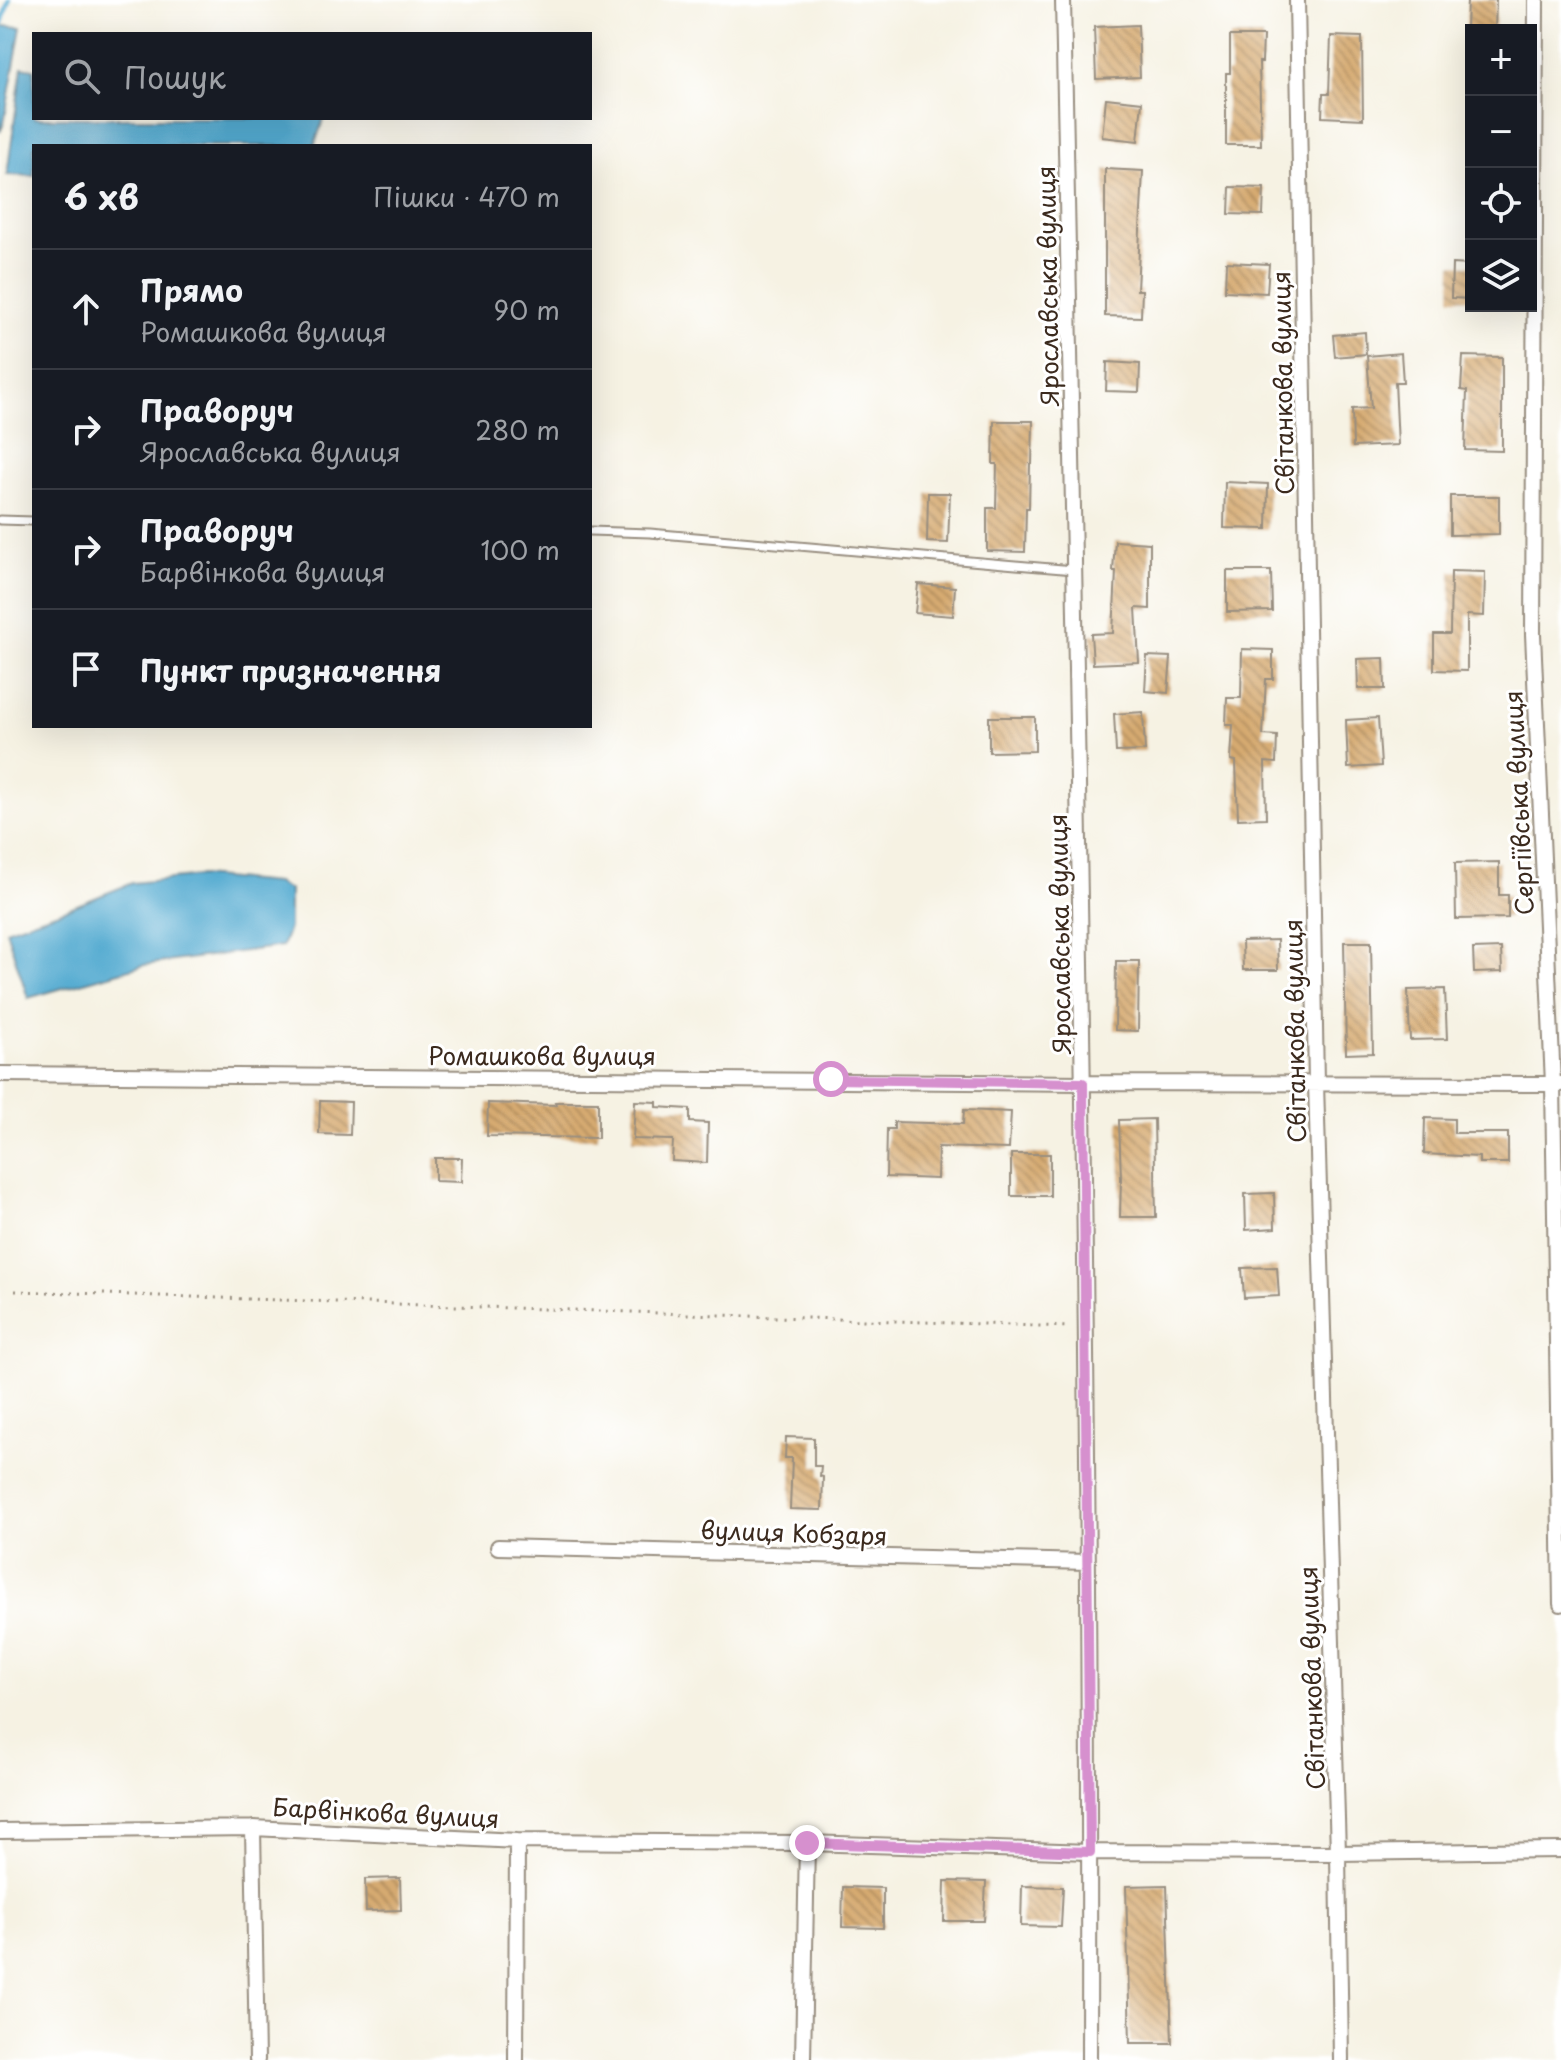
<!DOCTYPE html>
<html lang="uk">
<meta charset="utf-8">
<style>
body{margin:0;font-family:"Playpen Sans",sans-serif;background:#20242c;color:#f1f3f6}
.controls{position:absolute;right:24px;top:24px;display:grid;overflow:hidden;border-radius:0px;box-shadow:0 8px 32px #0002}
.controls button{width:72px;height:72px;display:grid;place-items:center;padding:0;border:0;border-bottom:2px solid #363941;background:#171b24;color:#f1f3f6;font:40px sans-serif}
.stop{position:absolute;width:24px;height:24px;margin:-18px;border:6px solid #d690ce;border-radius:50%;background:#fff}
.stop.end{background:#d690ce;border-color:#fff;box-shadow:0 2px 8px #0008}
.list{margin:0;padding:0;list-style:none}
h2{display:flex;justify-content:space-between;align-items:center;height:104px;margin:0;padding:0 32px;font-size:34px}
h2 small{font-size:26px;font-weight:400;color:#9ea1a6}
.list li{display:grid;grid-template-columns:52px 1fr auto;gap:24px;align-items:center;box-sizing:border-box;height:120px;padding:0 32px;border-top:2px solid #363941}
.list b{display:block;font-size:30px;white-space:nowrap}
.list p{margin:0;font-size:26px;white-space:nowrap;color:#9ea1a6}
.list em{font-size:26px;font-style:normal;color:#9ea1a6}
.icon{flex:none;width:44px;height:44px;fill:none;stroke:currentColor;stroke-width:2;stroke-linecap:round;stroke-linejoin:round}
.map{position:relative;flex:none;width:1561px;height:2060px;overflow:hidden}
.search{position:absolute;background:#171b24;box-shadow:0 8px 32px #0002;left:32px;top:32px;width:560px;height:88px;display:flex;align-items:center;gap:20px;box-sizing:border-box;padding:0 28px;border-radius:0px;color:#9ea1a6;font-size:30px}
.panel{position:absolute;background:#171b24;box-shadow:0 8px 32px #0002;left:32px;top:144px;width:560px;height:584px;border-radius:0px}
.map>svg:first-child{display:block}
.water{fill:#53aad0;stroke:#476a77;stroke-width:2}
.lines{fill:none;stroke-linecap:round;stroke-linejoin:round}
.stream{stroke:#53aad0;stroke-width:5}
.building{fill:url(#building-back-hatch)}
.lane-casing{stroke:#988e80;stroke-width:11}
.street-casing{stroke:#988e80;stroke-width:18}
.path{stroke:#988e80;stroke-width:3;stroke-dasharray:2 6;stroke-linecap:butt}
.lane{stroke:#fff;stroke-width:7}
.street{stroke:#fff;stroke-width:14}
.route{stroke:#d690ce;stroke-width:10}
.labels{text-anchor:middle;dominant-baseline:central;stroke-width:6;stroke-linejoin:round;paint-order:stroke}
.street-label{font-size:24px;fill:#3b2a1e;stroke:#fff}
</style>
<div class="map">
<svg width="1561" height="2060" viewBox="0 0 1561 2060">
<defs>
<pattern id="building-back-hatch" width="6" height="6" patternUnits="userSpaceOnUse" patternTransform="scale(2)"><rect width="6" height="6" fill="#d6aa71"/><path d="M-1 5l2 2M0 0l6 6M5-1l2 2" fill="none" stroke="#af8b5c"/></pattern>
</defs>
<rect width="100%" height="100%" fill="#fff"/>
<filter id="ink" filterUnits="userSpaceOnUse"><feTurbulence type="fractalNoise" baseFrequency=".0125" numOctaves="2"/><feDisplacementMap in="SourceGraphic" scale="16" xChannelSelector="R" yChannelSelector="G"/><feConvolveMatrix kernelMatrix="1 2 1 2 8 2 1 2 1" color-interpolation-filters="sRGB"/></filter>
<filter id="wash" filterUnits="userSpaceOnUse"><feTurbulence type="fractalNoise" baseFrequency=".006" numOctaves="4" result="noise"/><feDisplacementMap in="SourceGraphic" scale="32" xChannelSelector="R" yChannelSelector="G"/><feGaussianBlur stdDeviation="1.8" result="paint"/><feColorMatrix in="noise" values="0 0 0 0 0 0 0 0 0 0 0 0 0 0 0 0 0 1.4 0 .05"/><feComposite in="paint" operator="in"/></filter>
<g filter="url(#wash)">
<rect width="100%" height="100%" fill="#f6f2e3"/>
<path class="water" d="M0,26l21,1 -17,96 -4,9z
M22,67l12,2v49h290l-10,28h-280v30l-27,-1z
M201,876l75,7 13,7v38l-7,18 -138,19 -116,33 -22,-68 61,-21 65,-26z"/>
<g class="lines">
<path class="stream" d="M0,29l9,-29"/>
</g>
<g id="blocks">
<path class="building" d="M1467,0h29l-1,30h-29z
M1138,25l2,52 -44,2 -2,-52z
M1230,36h33l-1,26h-3l2,83h-35v-72h4z
M1331,36l31,1 1,82 -41,-2 1,-23h6z
M1106,98l36,4 -4,39 -36,-4z
M1105,169l38,2 -6,119h5l-1,27 -36,-1z
M1230,187l34,1 -1,27 -34,-1z
M1226,262l43,2 -2,29 -42,-2z
M1452,264l19,1v34l-20,-1z
M1365,332l1,22 -31,3 -2,-22z
M1401,353l2,29h-8l3,63 -45,2 -1,-38 19,-1 -4,-52z
M1463,356l39,1v94l-37,-1 2,-59 -6,-1z
M1107,362l33,2 -1,28 -33,-1z
M994,421h39l-1,43h-2l-1,44h-3l-1,44 -38,-1v-43h9l1,-44h-4z
M1225,482l43,2 -1,45 -43,-1z
M928,493h22l-2,50 -21,-1z
M1450,496h49v38l-49,1z
M1115,541l35,2v66l-14,-1 3,54 -46,2 -2,-30 22,-1 3,-62h-3z
M1227,571h44l1,40 -45,1z
M1451,571l34,1 -1,44 -17,-1v56l-33,-1v-36h16z
M918,584l37,3 -2,29 -38,-3z
M1242,649l31,1v29h-7l-3,56 14,1 -1,27 -11,-1 1,56 -28,1 -2,-58 -5,-1 2,-35h-7l1,-27h14z
M1147,656l24,1 -3,36 -23,-2z
M1384,658l1,31h-27l-1,-30z
M1143,712l2,39 -29,1 -2,-38z
M989,717h46v34l-46,1z
M1378,718l3,48 -33,2 -2,-48z
M1499,862v33h9v23l-52,1 -1,-56z
M1277,940l1,30h-35l-1,-29z
M1344,942h27l2,111 -27,1z
M1501,948l1,24 -28,1 -1,-24z
M1116,961h23l-1,70 -23,-1z
M1445,989l2,50 -37,1 -2,-50z
M320,1101l31,1 -1,33 -31,-1z
M635,1101l22,1v5l33,2v13l18,1 -1,40 -35,-2 1,-21 -40,-1z
M555,1102h43v36l-111,-2 1,-33 68,2z
M964,1110l47,2 -2,37 -71,-2 -1,32 -51,-2 1,-48h7v-7l69,2z
M1425,1118l29,1v14h54v30h-29v-6l-55,-3z
M1154,1119l2,98h-36l1,-38 -2,-59z
M1011,1154h39v42h-39z
M435,1158h27l-1,24 -26,-1z
M1274,1193l1,35 -29,2 -1,-36z
M1277,1267l2,29 -35,2 -2,-30z
M786,1437l28,1v28h7l-1,10 3,1 -1,33 -32,-1 2,-51h-7z
M400,1878l1,32 -35,1 -1,-32z
M945,1881l41,1 -2,39h-40z
M1167,1885l5,158h-42l-4,-157z
M1022,1886l41,1 -2,40 -40,-1z
M843,1887l40,1v40l-41,-1z"/>
</g>
</g>
<g filter="url(#ink)">
<use href="#blocks" fill-opacity="0" stroke="#988e80" stroke-width="2"/>
<g class="lines">
<defs>
<path id="lane" d="M0,520l34,1
M590,531l60,2 424,37"/>
<path id="street" d="M1063,0c14,687 28,1373 26,2060
M1297,0l19,1083 22,770 3,207
M1536,0l-3,634 20,450 8,520
M0,1074l1083,9 478,1
M498,1547l590,15
M253,1828l4,232
M0,1831l253,-3 264,13 290,2 283,9 248,1 223,-3
M516,2060l1,-219
M803,2060l4,-217"/>
</defs>
<use href="#lane" class="lane-casing"/>
<use href="#street" class="street-casing"/>
<path class="path" d="M15,1291l1055,36"/>
<use href="#lane" class="lane"/>
<use href="#street" class="street"/>
</g>
</g>
<g class="lines" filter="url(#ink)">
<path class="route" d="M807,1843l283,9 -7,-769 -252,-4"/>
</g>
<g class="labels">
<g class="street-label">
<text transform="translate(1047 286) rotate(-91)">Ярославська вулиця</text>
<text transform="translate(1282 383) rotate(-91)">Світанкова вулиця</text>
<text transform="translate(1518 803) rotate(-93)">Сергіївська вулиця</text>
<text transform="translate(1059 934) rotate(-91)">Ярославська вулиця</text>
<text transform="translate(1294 1031) rotate(-91)">Світанкова вулиця</text>
<text x="542" y="1055">Ромашкова вулиця</text>
<text transform="translate(794 1532) rotate(2)">вулиця Кобзаря</text>
<text transform="translate(1311 1678) rotate(-92)">Світанкова вулиця</text>
<text transform="translate(386 1812) rotate(3)">Барвінкова вулиця</text>
</g>
</g>
</svg>
<div class="controls">
<button>+</button>
<button>−</button>
<button><svg class="icon" aria-label="locate" viewBox="0 0 24 24"><circle cx="12" cy="12" r="6"/><path d="M12 2v4M12 18v4M2 12h4M18 12h4"/></svg></button>
<button><svg class="icon" aria-label="layers" viewBox="0 0 24 24"><path d="M12 4l9 5-9 5-9-5zM3 14l9 5 9-5"/></svg></button>
</div>
<div class="stop" style="left:831px;top:1079px"></div>
<div class="stop end" style="left:807px;top:1843px"></div>
<div class="search"><svg class="icon" aria-label="search" viewBox="0 0 24 24"><circle cx="10" cy="10" r="6"/><path d="M15 15l6 6"/></svg>Пошук</div>
<section class="panel">
<h2>6 хв<small>Пішки · 470 m</small></h2>
<ul class="list">
<li><svg class="icon" aria-label="ahead" viewBox="0 0 24 24"><path d="M12 20V5M6 11l6-6 6 6"/></svg><div><b>Прямо</b><p>Ромашкова вулиця</p></div><em>90 m</em></li>
<li><svg class="icon" aria-label="right" viewBox="0 0 24 24"><path d="M7 20v-9h11M14 6l5 5-5 5"/></svg><div><b>Праворуч</b><p>Ярославська вулиця</p></div><em>280 m</em></li>
<li><svg class="icon" aria-label="right" viewBox="0 0 24 24"><path d="M7 20v-9h11M14 6l5 5-5 5"/></svg><div><b>Праворуч</b><p>Барвінкова вулиця</p></div><em>100 m</em></li>
<li><svg class="icon" aria-label="arrive" viewBox="0 0 24 24"><path d="M6 21V4h12l-3 4 3 4H6"/></svg><div><b>Пункт призначення</b></div></li>
</ul>
</section>
</div>
